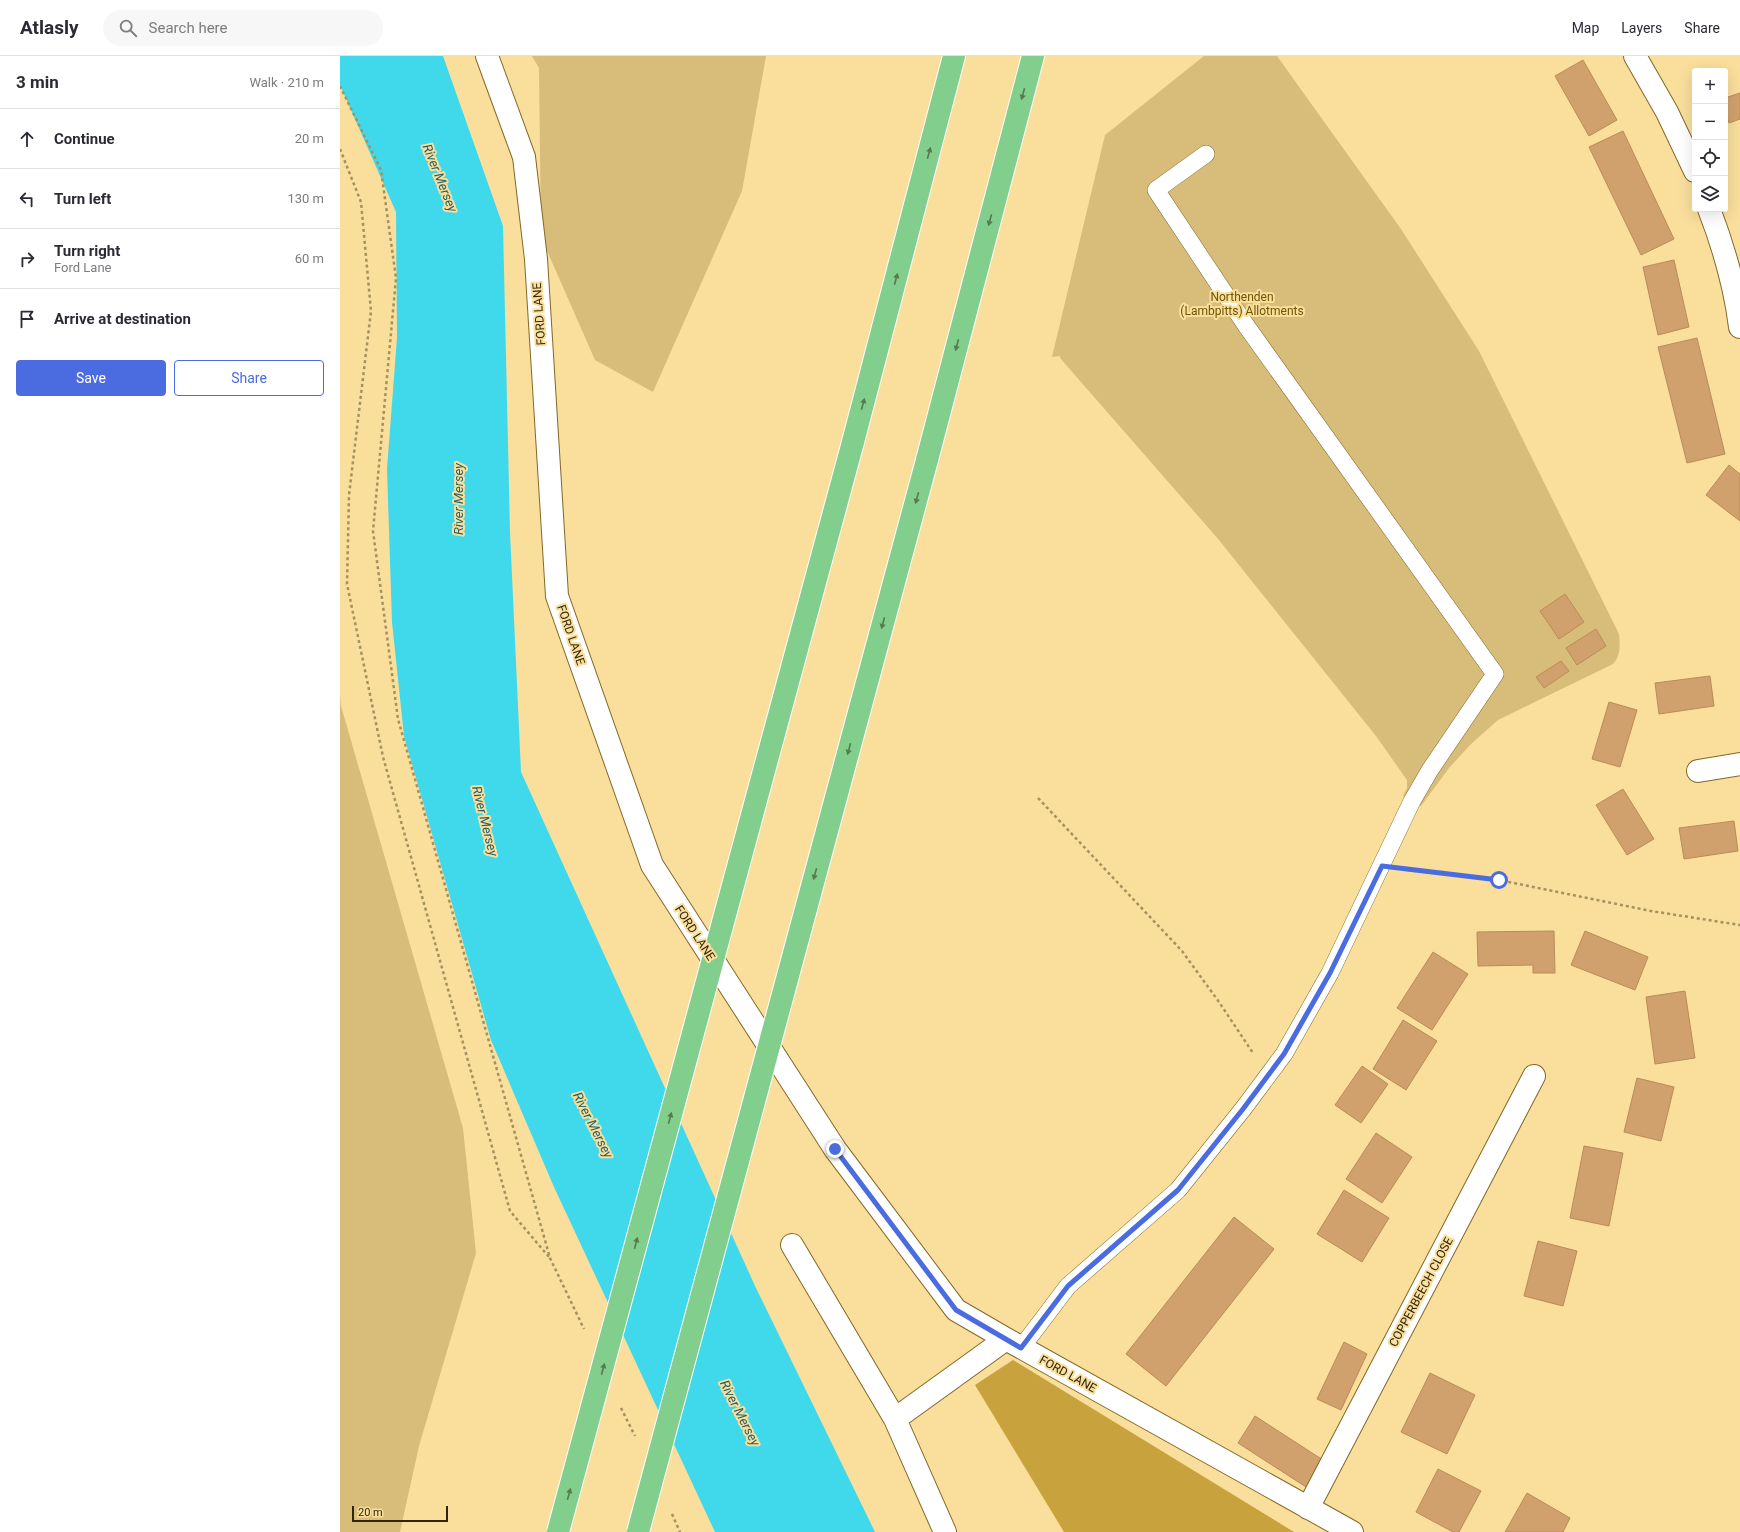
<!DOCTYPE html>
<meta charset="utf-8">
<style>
body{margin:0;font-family:Roboto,sans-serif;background:#f7f7f7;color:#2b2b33}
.controls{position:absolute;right:12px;top:12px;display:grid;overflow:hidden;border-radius:4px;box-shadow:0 4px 16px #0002}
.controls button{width:36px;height:36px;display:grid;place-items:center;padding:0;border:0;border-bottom:1px solid #e1e1e2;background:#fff;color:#2b2b33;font:20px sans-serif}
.scale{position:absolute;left:12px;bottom:10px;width:96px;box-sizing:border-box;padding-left:4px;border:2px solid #30250a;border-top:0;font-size:11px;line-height:14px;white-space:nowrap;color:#30250a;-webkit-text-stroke:3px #f9de9c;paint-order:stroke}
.stop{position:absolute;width:12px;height:12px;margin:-9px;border:3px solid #4a6ce0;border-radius:50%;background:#fff}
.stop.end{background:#4a6ce0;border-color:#fff;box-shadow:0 1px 4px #0008}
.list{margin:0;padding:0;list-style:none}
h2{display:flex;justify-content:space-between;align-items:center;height:52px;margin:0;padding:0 16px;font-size:17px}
h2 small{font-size:13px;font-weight:400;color:#7c7c81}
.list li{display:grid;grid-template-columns:26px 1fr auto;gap:12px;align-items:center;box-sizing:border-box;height:60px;padding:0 16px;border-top:1px solid #e1e1e2}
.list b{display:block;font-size:15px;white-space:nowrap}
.list p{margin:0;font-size:13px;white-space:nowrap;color:#7c7c81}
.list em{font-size:13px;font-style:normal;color:#7c7c81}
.actions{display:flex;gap:8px;padding:12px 16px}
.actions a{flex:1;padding:9px 0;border:1px solid #4a6ce0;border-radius:4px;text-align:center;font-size:14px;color:#4a6ce0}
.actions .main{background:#4a6ce0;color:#fff}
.icon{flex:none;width:22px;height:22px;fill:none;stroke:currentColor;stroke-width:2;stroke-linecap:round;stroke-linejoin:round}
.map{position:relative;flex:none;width:1400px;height:1476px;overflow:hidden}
header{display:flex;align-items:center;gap:24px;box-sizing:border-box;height:56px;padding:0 20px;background:#fff;border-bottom:1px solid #e1e1e2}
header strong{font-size:19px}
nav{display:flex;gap:22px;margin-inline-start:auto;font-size:14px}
.search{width:280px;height:36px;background:#f7f7f7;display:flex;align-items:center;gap:10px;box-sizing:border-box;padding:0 14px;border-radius:22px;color:#7c7c81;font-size:15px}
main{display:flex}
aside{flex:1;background:#fff}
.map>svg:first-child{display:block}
.green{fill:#d8bc7a}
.forest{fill:#c8a23d}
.water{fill:#40d8eb}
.building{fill:#d1a16d;stroke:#ba8b58}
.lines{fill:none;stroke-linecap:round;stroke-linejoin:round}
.lane-casing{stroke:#826928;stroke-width:18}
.street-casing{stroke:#826928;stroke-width:24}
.highway-casing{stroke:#fff;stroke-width:24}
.path{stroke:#a5915f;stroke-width:2.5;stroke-dasharray:3 3;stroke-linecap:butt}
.lane{stroke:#fff;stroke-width:17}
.street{stroke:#fff;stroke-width:22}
.highway{stroke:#82cf8d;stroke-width:22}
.highway-bridge-casing{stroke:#fff;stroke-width:24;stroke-linecap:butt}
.highway-bridge{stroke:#82cf8d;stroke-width:22}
.oneway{fill:#597a4c}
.route{stroke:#4a6ce0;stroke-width:5}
.labels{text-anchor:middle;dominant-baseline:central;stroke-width:4;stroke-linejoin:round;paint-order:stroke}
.park-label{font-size:12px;fill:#6e5403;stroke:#f9de9c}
.street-label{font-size:12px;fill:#30250a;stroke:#f9de9c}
.water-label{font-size:13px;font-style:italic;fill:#245f68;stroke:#f9de9c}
</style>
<header>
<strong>Atlasly</strong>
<div class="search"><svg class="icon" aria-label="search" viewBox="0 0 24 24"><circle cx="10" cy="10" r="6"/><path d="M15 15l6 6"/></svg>Search here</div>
<nav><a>Map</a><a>Layers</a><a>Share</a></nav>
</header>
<main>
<aside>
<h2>3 min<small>Walk · 210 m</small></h2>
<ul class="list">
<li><svg class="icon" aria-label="ahead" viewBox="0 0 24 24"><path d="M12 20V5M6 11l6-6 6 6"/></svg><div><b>Continue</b></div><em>20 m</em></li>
<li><svg class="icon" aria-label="left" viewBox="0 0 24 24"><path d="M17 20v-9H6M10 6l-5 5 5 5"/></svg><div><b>Turn left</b></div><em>130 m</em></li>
<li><svg class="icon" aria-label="right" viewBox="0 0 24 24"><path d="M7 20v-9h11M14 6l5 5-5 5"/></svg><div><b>Turn right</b><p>Ford Lane</p></div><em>60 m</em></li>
<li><svg class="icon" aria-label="arrive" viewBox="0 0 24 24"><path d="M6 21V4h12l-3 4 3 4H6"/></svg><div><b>Arrive at destination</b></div></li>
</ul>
<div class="actions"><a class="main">Save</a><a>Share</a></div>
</aside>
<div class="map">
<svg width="1400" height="1476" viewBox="0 0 1400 1476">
<rect width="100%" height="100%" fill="#f9de9c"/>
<path class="green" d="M192,0h234l-24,135 -89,201 -58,-32 -54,-123 -2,-169z
M864,0h73l124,173 78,122 140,283c1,11 2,21 -6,30l-115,56 -28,25 -21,23 -28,38 -18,-10 4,-8v-8l-31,-44 -157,-196 -159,-182v-2l-8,1 53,-222z
M0,639l1,11 122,422 13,125 -57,193 -19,86h-60z"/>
<path class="forest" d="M673,1304l281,172h-230l-89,-147z"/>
<path class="water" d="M0,0h103l60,170 7,306 11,240 235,516 119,244h-160l-161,-345 -63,-147 -87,-304 -12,-114 -5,-153 10,-131 -1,-126 -56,-127z"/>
<path class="building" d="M1243,4l34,60 -28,16 -34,-60z
M1400,37v26l-11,4 -4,-13v-12z
M1283,75l51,108 -33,16 -52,-108z
M1334,204l15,67 -31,8 -15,-68z
M1357,282l28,116 -38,9 -29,-116z
M1389,409l11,9v47l-34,-26z
M1225,538l19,28 -25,17 -19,-28z
M1256,573l10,17 -29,19 -11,-17z
M1221,605l8,10 -25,17 -8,-11z
M1370,620l4,30 -55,8 -4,-31z
M1269,646l28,8 -17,57 -28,-8z
M1283,733l31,50 -27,16 -31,-50z
M1394,765l4,30 -54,8 -5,-31z
M1214,875l1,42h-22v-8l-55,1 -1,-34z
M1245,875l63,26 -13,33 -64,-25z
M1093,896l35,22 -36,56 -35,-22z
M1345,935l10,67 -40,6 -9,-67z
M1063,964l34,21 -31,49 -33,-21z
M1022,1010l26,18 -27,39 -26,-18z
M1297,1022l37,9 -13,54 -37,-9z
M1036,1077l36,24 -30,46 -36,-24z
M1244,1090l39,7 -14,73 -39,-8z
M1004,1134l45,28 -27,44 -45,-28z
M894,1161l40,32 -108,137 -40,-32z
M1198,1185l39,10 -14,55 -39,-10z
M1004,1286l23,12 -26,56 -24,-11z
M1090,1317l45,22 -28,59 -46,-22z
M915,1360l68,44 -17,27 -68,-44z
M1098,1413l43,22 -22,41h-6l-37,-20z
M1187,1437l43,25 -7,14h-58z"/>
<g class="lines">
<defs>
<path id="lane" d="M681,1292l47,-62 110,-96 65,-81 41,-55 46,-81 82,-172 18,-31 65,-96 -250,-350 -89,-134 50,-36"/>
<path id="street" d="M147,0l37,101 12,102 21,337 95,269 183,284 121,161 50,29 346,193
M1295,0l32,56 28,59
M1369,153c15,39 26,77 31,118
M1358,715l42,-7
M452,1189l103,174 50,113
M555,1363l111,-80
M968,1452l226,-432"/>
<path id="highway" d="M513,386l101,-386
M587,404l106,-404"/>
</defs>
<use href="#lane" class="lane-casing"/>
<use href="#street" class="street-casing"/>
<use href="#highway" class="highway-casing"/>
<path class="path" d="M0,30l41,84 15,108 -23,253 25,188 152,539 34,71
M0,93l21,53 10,109 -22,184 -2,89 36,173 127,454 39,46
M698,742l144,153 37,51 34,51
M1067,814l92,10 152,31 89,14
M281,1352l14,28
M332,1458l8,18"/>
<use href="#lane" class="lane"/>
<use href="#street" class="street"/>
<use href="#highway" class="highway"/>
<defs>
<path id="highway-bridge" d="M218,1476l295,-1090
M298,1476l289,-1072"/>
</defs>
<use href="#highway-bridge" class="highway-bridge-casing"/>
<use href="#highway-bridge" class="highway-bridge"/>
</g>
<defs><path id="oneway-solid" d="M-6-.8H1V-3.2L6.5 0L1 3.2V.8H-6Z"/></defs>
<g class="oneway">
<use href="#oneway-solid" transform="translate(683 38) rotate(105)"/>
<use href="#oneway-solid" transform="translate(589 97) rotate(-75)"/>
<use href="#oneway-solid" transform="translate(650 164) rotate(105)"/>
<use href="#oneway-solid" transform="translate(556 223) rotate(-75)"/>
<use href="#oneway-solid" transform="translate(617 289) rotate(105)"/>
<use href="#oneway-solid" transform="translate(523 348) rotate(-75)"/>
<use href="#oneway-solid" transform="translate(577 442) rotate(105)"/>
<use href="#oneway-solid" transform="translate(543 567) rotate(105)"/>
<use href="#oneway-solid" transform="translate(509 693) rotate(105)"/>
<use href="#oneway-solid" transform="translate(475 818) rotate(105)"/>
<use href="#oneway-solid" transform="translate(330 1062) rotate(-75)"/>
<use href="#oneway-solid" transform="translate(296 1187) rotate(-75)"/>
<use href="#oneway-solid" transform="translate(263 1313) rotate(-75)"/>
<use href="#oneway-solid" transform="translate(229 1438) rotate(-75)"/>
</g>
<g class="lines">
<path class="route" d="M495,1093l121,161 65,38 47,-62 110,-96 65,-81 41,-55 46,-81 52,-107 117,14"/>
</g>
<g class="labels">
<g class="park-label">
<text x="902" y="241">Northenden<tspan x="902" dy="14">(Lambpitts) Allotments</tspan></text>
</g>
<g class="street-label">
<text transform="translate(199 258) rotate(-94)">FORD LANE</text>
<text transform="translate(231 579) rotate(71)">FORD LANE</text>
<text transform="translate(355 877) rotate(57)">FORD LANE</text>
<text transform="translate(1081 1236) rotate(-62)">COPPERBEECH CLOSE</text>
<text transform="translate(728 1318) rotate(29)">FORD LANE</text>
</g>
<g class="water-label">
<text transform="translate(100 122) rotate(68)">River Mersey</text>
<text transform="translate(118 443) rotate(-90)">River Mersey</text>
<text transform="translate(145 765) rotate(76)">River Mersey</text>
<text transform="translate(253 1069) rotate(63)">River Mersey</text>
<text transform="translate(400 1357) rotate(63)">River Mersey</text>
</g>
</g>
</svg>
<div class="controls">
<button>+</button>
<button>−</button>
<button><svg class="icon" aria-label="locate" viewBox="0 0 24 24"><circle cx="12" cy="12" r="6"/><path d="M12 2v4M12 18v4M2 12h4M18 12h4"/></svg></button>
<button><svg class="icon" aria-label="layers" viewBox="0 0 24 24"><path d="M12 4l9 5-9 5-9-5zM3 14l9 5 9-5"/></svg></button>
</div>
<div class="scale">20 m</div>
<div class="stop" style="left:1159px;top:824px"></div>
<div class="stop end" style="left:495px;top:1093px"></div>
</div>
</main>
